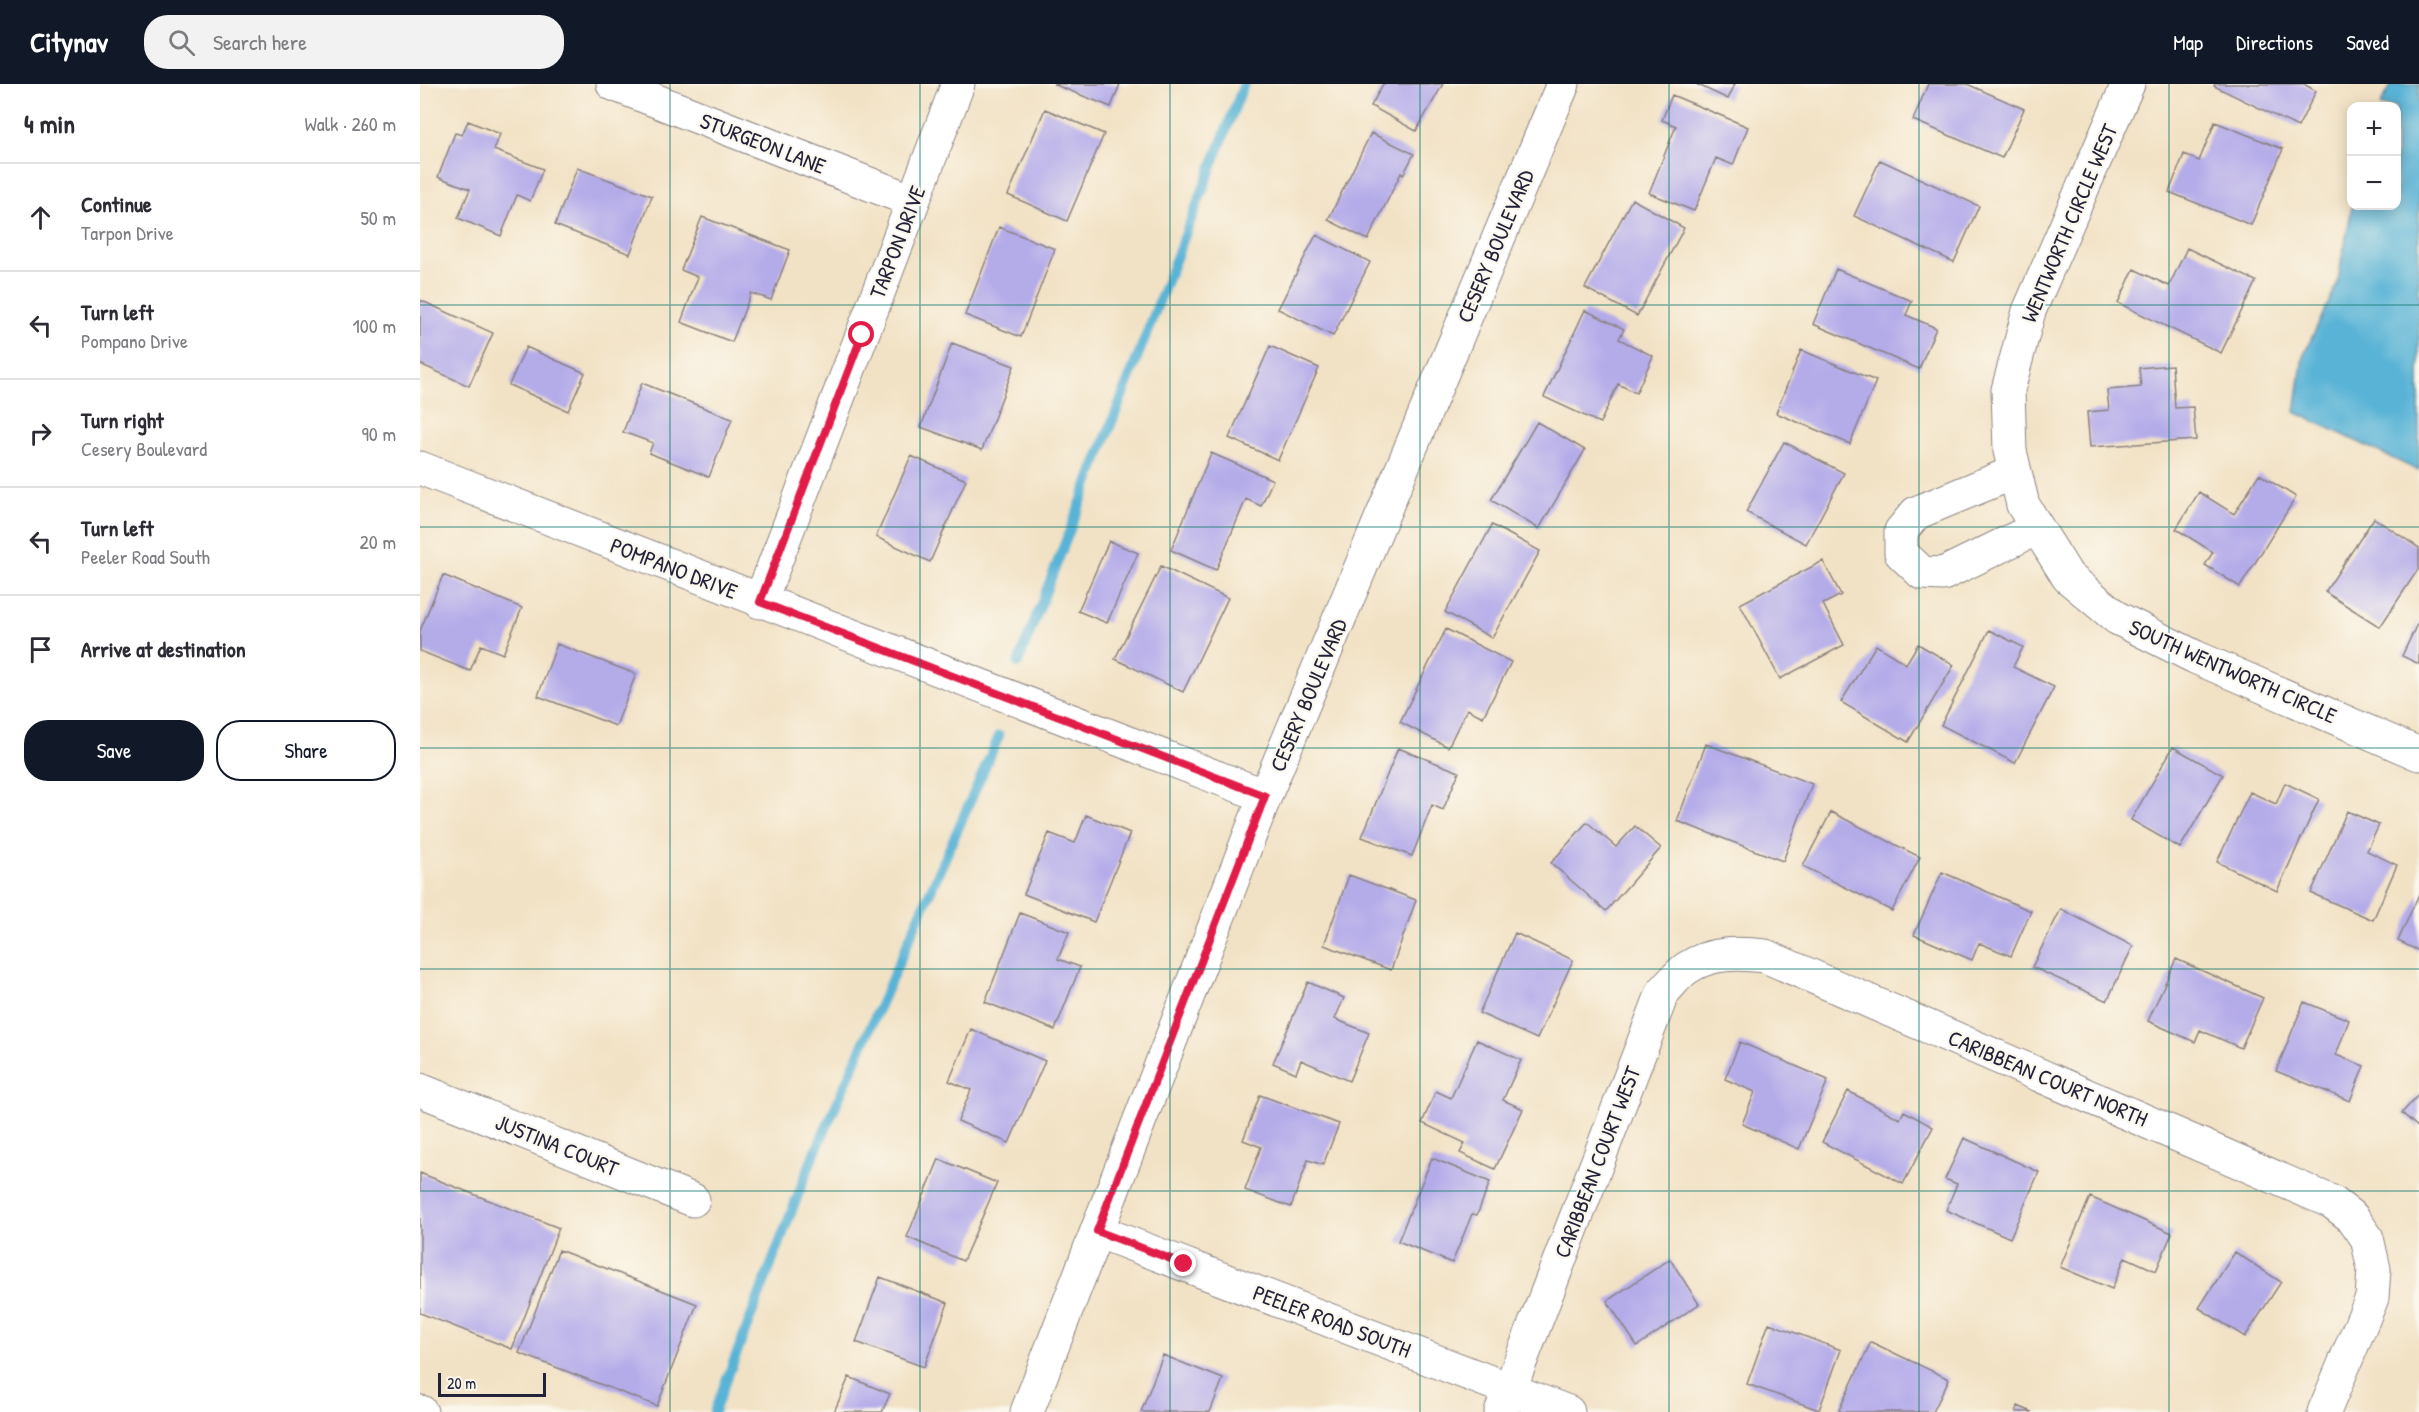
<!DOCTYPE html>
<meta charset="utf-8">
<style>
body{margin:0;font-family:"Patrick Hand",sans-serif;background:#f2f2f3;color:#2b2b33}
.controls{position:absolute;right:18px;top:18px;display:grid;overflow:hidden;border-radius:12px;box-shadow:0 3px 15px #0003}
.controls button{width:54px;height:54px;display:grid;place-items:center;padding:0;border:0;border-bottom:2px solid #e1e1e2;background:#fff;color:#2b2b33;font:30px sans-serif}
.scale{position:absolute;left:18px;bottom:15px;width:108px;box-sizing:border-box;padding-left:6px;border:3px solid #22223b;border-top:0;font-size:16px;line-height:21px;white-space:nowrap;color:#22223b;-webkit-text-stroke:4px #fbf7ec;paint-order:stroke}
.stop{position:absolute;width:18px;height:18px;margin:-14px;border:4px solid #e11d48;border-radius:50%;background:#fff}
.stop.end{background:#e11d48;border-color:#fff;box-shadow:0 2px 6px #0008}
.list{margin:0;padding:0;list-style:none}
h2{display:flex;justify-content:space-between;align-items:center;height:78px;margin:0;padding:0 24px;font-size:26px}
h2 small{font-size:20px;font-weight:400;color:#7c7c81}
.list li{display:grid;grid-template-columns:39px 1fr auto;gap:18px;align-items:center;box-sizing:border-box;height:108px;padding:0 24px;border-top:2px solid #e1e1e2}
.list b{display:block;font-size:22px;white-space:nowrap}
.list p{margin:0;font-size:20px;white-space:nowrap;color:#7c7c81}
.list em{font-size:20px;font-style:normal;color:#7c7c81}
.actions{display:flex;gap:12px;padding:18px 24px}
.actions a{flex:1;padding:14px 0;border:2px solid #111827;border-radius:24px;text-align:center;font-size:21px;color:#111827}
.actions .main{background:#111827;color:#fff}
.icon{flex:none;width:33px;height:33px;fill:none;stroke:currentColor;stroke-width:2;stroke-linecap:round;stroke-linejoin:round}
.map{position:relative;flex:none;width:1999px;height:1328px;overflow:hidden}
header{display:flex;align-items:center;gap:36px;box-sizing:border-box;height:84px;padding:0 30px;background:#111827;color:#fff}
header strong{font-size:28px}
nav{display:flex;gap:33px;margin-inline-start:auto;font-size:21px}
.search{width:420px;height:54px;background:#f2f2f3;display:flex;align-items:center;gap:15px;box-sizing:border-box;padding:0 21px;border-radius:24px;color:#7c7c81;font-size:22px}
main{display:flex}
aside{flex:1;background:#fff}
.map>svg:first-child{display:block}
.water{fill:#58b3d6;stroke:#3d6a88;stroke-width:1.5}
.lines{fill:none;stroke-linecap:round;stroke-linejoin:round}
.stream{stroke:#58b3d6;stroke-width:10}
.building{fill:#b4abe9}
.minor-casing{stroke:#8a8280;stroke-width:35}
.major-casing{stroke:#8a8280;stroke-width:35}
.minor{stroke:#fff;stroke-width:33}
.major{stroke:#fff;stroke-width:33}
.route{stroke:#e11d48;stroke-width:8}
.grid{fill:none;stroke:#0f766e;stroke-width:1.5;stroke-opacity:0.55}
.labels{text-anchor:middle;dominant-baseline:central;stroke-width:4.5;stroke-linejoin:round;paint-order:stroke}
.street-label{font-size:22px;fill:#22223b;stroke:#fbf7ec}
</style>
<header>
<strong>Citynav</strong>
<div class="search"><svg class="icon" aria-label="search" viewBox="0 0 24 24"><circle cx="10" cy="10" r="6"/><path d="M15 15l6 6"/></svg>Search here</div>
<nav><a>Map</a><a>Directions</a><a>Saved</a></nav>
</header>
<main>
<aside>
<h2>4 min<small>Walk · 260 m</small></h2>
<ul class="list">
<li><svg class="icon" aria-label="ahead" viewBox="0 0 24 24"><path d="M12 20V5M6 11l6-6 6 6"/></svg><div><b>Continue</b><p>Tarpon Drive</p></div><em>50 m</em></li>
<li><svg class="icon" aria-label="left" viewBox="0 0 24 24"><path d="M17 20v-9H6M10 6l-5 5 5 5"/></svg><div><b>Turn left</b><p>Pompano Drive</p></div><em>100 m</em></li>
<li><svg class="icon" aria-label="right" viewBox="0 0 24 24"><path d="M7 20v-9h11M14 6l5 5-5 5"/></svg><div><b>Turn right</b><p>Cesery Boulevard</p></div><em>90 m</em></li>
<li><svg class="icon" aria-label="left" viewBox="0 0 24 24"><path d="M17 20v-9H6M10 6l-5 5 5 5"/></svg><div><b>Turn left</b><p>Peeler Road South</p></div><em>20 m</em></li>
<li><svg class="icon" aria-label="arrive" viewBox="0 0 24 24"><path d="M6 21V4h12l-3 4 3 4H6"/></svg><div><b>Arrive at destination</b></div></li>
</ul>
<div class="actions"><a class="main">Save</a><a>Share</a></div>
</aside>
<div class="map">
<svg width="1999" height="1328" viewBox="0 0 1999 1328">
<rect width="100%" height="100%" fill="#fbf7ec"/>
<filter id="ink" filterUnits="userSpaceOnUse"><feTurbulence type="fractalNoise" baseFrequency=".0167" numOctaves="2"/><feDisplacementMap in="SourceGraphic" scale="12" xChannelSelector="R" yChannelSelector="G"/><feConvolveMatrix kernelMatrix="1 2 1 2 8 2 1 2 1" color-interpolation-filters="sRGB"/></filter>
<filter id="wash" filterUnits="userSpaceOnUse"><feTurbulence type="fractalNoise" baseFrequency=".008" numOctaves="4" result="noise"/><feDisplacementMap in="SourceGraphic" scale="24" xChannelSelector="R" yChannelSelector="G"/><feGaussianBlur stdDeviation="1.35" result="paint"/><feColorMatrix in="noise" values="0 0 0 0 0 0 0 0 0 0 0 0 0 0 0 0 0 1.4 0 .05"/><feComposite in="paint" operator="in"/></filter>
<g filter="url(#wash)">
<rect width="100%" height="100%" fill="#f2e2c5"/>
<path class="water" d="M1972,0h27v387l-124,-59 8,-56 34,-71 15,-79h44v-100h-16z"/>
<g class="lines">
<path class="stream" d="M598,579l226,-579
M294,1328l96,-248 189,-428"/>
</g>
<g id="blocks">
<path class="building" d="M633,0h67l-9,23z
M963,0h60l-27,47 -45,-25z
M1276,0h39l-7,15z
M1508,0h39l57,25 -22,49 -89,-38z
M1795,0h89l12,7 -18,36 -84,-41z
M1252,11l76,32 -15,38 -17,-7 -22,53 -45,-18 27,-67 -14,-6z
M625,25l59,25 -37,87 -59,-26z
M48,37l32,13 -6,16 49,19 -13,32 -13,-6 -16,41 -43,-18 12,-29 -32,-12 17,-44 7,2z
M1795,38l68,27 -32,76 -82,-33 15,-38 15,7z
M951,49l43,21 -11,21 -2,-2 -33,67 -40,-20z
M1460,76l99,46 -25,56 -100,-46z
M157,84l75,28 -22,58 -75,-29z
M1212,115l52,29 -47,88 -52,-28z
M282,133l88,33 -19,50 -20,-7 -19,49 -51,-20 17,-45 -17,-7z
M579,143l56,22 -34,88 -56,-22z
M896,151l54,27 -37,74 -55,-27z
M1767,164l69,33 -35,72 -103,-50 16,-34 35,17z
M1416,185l76,32 -6,14 30,13 -17,41 -106,-45z
M0,216l73,33 -24,53 -49,-22z
M1165,226l39,19 -5,10 34,17 -17,37 -18,-9 -18,39 -56,-26z
M532,259l62,23 -32,84 -61,-23z
M850,262l49,22 -41,92 -49,-22z
M106,263l59,26 -17,38 -59,-26z
M1381,266l75,31 -26,63 -74,-31z
M1752,281l3,43 18,-1 3,33 -106,7 -3,-35 22,-2 -2,-20 34,-3 -2,-19z
M222,299l90,36 -23,58 -60,-24 4,-10 -30,-11z
M1117,338l48,28 -46,79 -48,-29z
M1364,358l60,31 -38,71 -60,-32z
M791,369l62,27 -12,26 -15,-7 -30,71 -45,-20z
M491,372l55,24 -36,82 -54,-25z
M1839,390l37,23 -56,90 -35,-22 8,-13 -37,-23 23,-37 35,22z
M1954,434l45,30v20l-39,59 -55,-35z
M1072,441l48,26 -48,87 -47,-26z
M689,457l29,12 -31,70 -29,-12z
M1403,477l18,34 -18,9 21,41 -64,34 -40,-75z
M741,482l67,32 -45,94 -68,-33z
M23,491l79,33 -19,46 -22,-9 -11,26 -50,-20v-20z
M1999,536v44l-17,-8z
M1026,545l65,33 -28,55 -16,-8 -19,38 -48,-25z
M1569,546l34,17 -10,20 41,20 -39,76 -74,-38z
M137,560l79,30 -20,52 -78,-30z
M1498,560l36,21 -46,77 -67,-40 35,-57 30,19z
M1286,660l106,40 -29,77 -106,-40z
M1753,663l50,28 -43,73 -49,-28z
M978,664l61,24 -16,38 -11,-5 -20,51 -50,-19z
M1865,699l34,16 -42,92 -60,-29 33,-70 26,12z
M1927,727l32,14 -12,26 30,14 -24,55 -62,-27z
M1411,728l89,45 -28,54 -89,-45z
M666,731l44,18 -36,89 -70,-28 25,-61 26,10z
M1167,738l29,25 19,-21 26,22 -55,63 -55,-48z
M1522,788l89,39 -20,45 -32,-13 -7,17 -58,-25z
M929,791l67,25 -25,70 -67,-25z
M1999,810v57l-21,-10z
M1641,825l72,37 -26,55 -75,-34z
M600,829l49,19 -11,27 22,8 -25,63 -70,-28z
M1095,849l58,27 -36,79 -58,-26z
M1756,875l87,39 -22,50 -41,-18 -5,12 -47,-21z
M888,898l36,16 -9,21 34,14 -20,48 -48,-21 -5,13 -23,-10z
M1884,918l45,18 -13,35 28,11 -14,35 -74,-30z
M551,945l74,32 -36,82 -51,-22 13,-31 -22,-9z
M1057,956l44,20 -18,40 20,9 -28,60 -35,-16 5,-10 -43,-20 14,-32 15,7z
M1320,958l88,38 -29,69 -57,-25 13,-32 -30,-13z
M1428,1007l52,28 4,-8 29,16 -30,57 -81,-42z
M1999,1010v34l-17,-15z
M840,1011l79,29 -16,41 -15,-5 -17,47 -46,-17 16,-43 -18,-7z
M1544,1054l75,34 -29,66 -64,-28 11,-26 -12,-5z
M1012,1074l58,24 -13,33 -5,-1 -20,49 -54,-22z
M519,1075l58,24 -34,78 -56,-24z
M0,1089l139,55 -47,121 -92,-36z
M1670,1113l82,36 -16,38 -31,-14 -13,32 -52,-22z
M139,1166l138,54 -40,102 -138,-53z
M1815,1168l46,30 -36,55 -46,-29z
M1250,1175l29,45 -62,42 -30,-45z
M460,1193l68,26 -24,64 -68,-25z
M1349,1239l72,27 -22,60 -72,-26z
M1451,1258l78,37 -16,33h-91l-3,-2z
M743,1271l60,24 -13,33h-69z
M429,1293l41,17 -8,18h-48z
M1598,1322l14,6h-16z"/>
</g>
</g>
<g filter="url(#ink)">
<use href="#blocks" fill-opacity="0" stroke="#8a8280" stroke-width="1.5"/>
<g class="lines">
<defs>
<path id="minor" d="M193,0l300,117
M1708,0l-99,227 -21,79 2,61 13,54 45,72 49,41 78,39 224,97
M0,384l845,328
M1595,388l-99,41 -15,18v22l21,20 21,1 94,-46
M340,518l198,-518
M0,1006l273,110
M677,1147l471,181
M0,1328h1
M1081,1328l162,-420c8,-8 15,-18 24,-24 24,-16 51,-15 78,-12l567,246 21,16 14,20 7,31 -2,29 -48,114"/>
<path id="major" d="M607,1328l238,-616 298,-712"/>
</defs>
<use href="#minor" class="minor-casing"/>
<use href="#major" class="major-casing"/>
<use href="#minor" class="minor"/>
<use href="#major" class="major"/>
</g>
</g>
<g class="lines" filter="url(#ink)">
<path class="route" d="M442,251l-102,267 505,194 -168,435 87,33"/>
</g>
<path class="grid" d="M250,0v1328M500,0v1328M750,0v1328M1000,0v1328M1249,0v1328M1499,0v1328M1749,0v1328M0,221h1999M0,443h1999M0,664h1999M0,885h1999M0,1107h1999"/>
<g class="labels">
<g class="street-label">
<text transform="translate(343 59) rotate(21)">STURGEON LANE</text>
<text transform="translate(1649 139) rotate(-67)">WENTWORTH CIRCLE WEST</text>
<text transform="translate(477 158) rotate(-69)">TARPON DRIVE</text>
<text transform="translate(1075 162) rotate(-67)">CESERY BOULEVARD</text>
<text transform="translate(254 484) rotate(21)">POMPANO DRIVE</text>
<text transform="translate(1813 587) rotate(24)">SOUTH WENTWORTH CIRCLE</text>
<text transform="translate(888 611) rotate(-67)">CESERY BOULEVARD</text>
<text transform="translate(1628 994) rotate(23)">CARIBBEAN COURT NORTH</text>
<text transform="translate(137 1061) rotate(22)">JUSTINA COURT</text>
<text transform="translate(1177 1078) rotate(-69)">CARIBBEAN COURT WEST</text>
<text transform="translate(912 1237) rotate(21)">PEELER ROAD SOUTH</text>
</g>
</g>
</svg>
<div class="controls">
<button>+</button>
<button>−</button>
</div>
<div class="scale">20 m</div>
<div class="stop" style="left:442px;top:251px"></div>
<div class="stop end" style="left:764px;top:1180px"></div>
</div>
</main>
